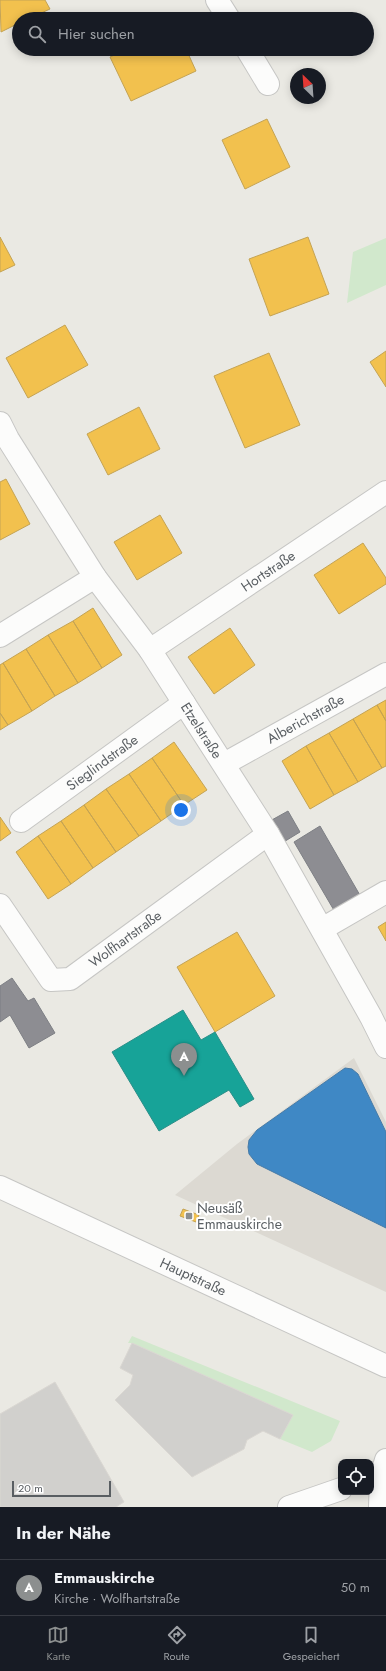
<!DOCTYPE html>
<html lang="de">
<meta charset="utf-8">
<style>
body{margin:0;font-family:Jost,sans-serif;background:#242831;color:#f1f3f6}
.controls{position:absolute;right:12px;bottom:12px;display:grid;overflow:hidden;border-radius:8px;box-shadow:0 2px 10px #0003}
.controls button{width:36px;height:36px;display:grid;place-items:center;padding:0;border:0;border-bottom:1px solid #363941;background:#171b24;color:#f1f3f6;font:20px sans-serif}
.compass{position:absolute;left:290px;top:68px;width:36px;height:36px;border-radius:50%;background:#171b24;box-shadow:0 2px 10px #0003;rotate:335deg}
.scale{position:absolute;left:12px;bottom:10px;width:99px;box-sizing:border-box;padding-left:4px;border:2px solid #595e62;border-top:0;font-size:11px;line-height:14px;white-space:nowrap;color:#595e62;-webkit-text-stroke:3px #fff;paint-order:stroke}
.you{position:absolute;left:181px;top:810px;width:14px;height:14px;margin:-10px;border:3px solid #fff;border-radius:50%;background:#1a73e8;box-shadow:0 0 0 6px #1a73e833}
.badge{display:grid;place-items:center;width:26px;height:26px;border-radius:50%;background:#8c8f8f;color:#fff;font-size:13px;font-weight:700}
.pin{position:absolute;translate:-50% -33px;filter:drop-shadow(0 1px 2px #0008)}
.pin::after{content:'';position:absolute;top:21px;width:14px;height:12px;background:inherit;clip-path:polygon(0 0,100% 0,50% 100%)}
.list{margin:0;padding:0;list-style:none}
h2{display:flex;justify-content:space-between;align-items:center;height:52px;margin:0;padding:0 16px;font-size:17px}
h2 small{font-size:13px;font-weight:400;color:#9ea1a6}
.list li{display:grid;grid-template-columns:26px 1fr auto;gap:12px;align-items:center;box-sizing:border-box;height:56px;padding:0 16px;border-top:1px solid #363941}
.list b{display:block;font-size:15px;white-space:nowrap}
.list p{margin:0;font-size:13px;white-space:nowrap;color:#9ea1a6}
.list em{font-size:13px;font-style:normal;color:#9ea1a6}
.icon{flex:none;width:22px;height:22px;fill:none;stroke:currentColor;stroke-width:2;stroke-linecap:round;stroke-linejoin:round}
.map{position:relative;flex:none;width:386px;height:1507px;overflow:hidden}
.search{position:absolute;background:#171b24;box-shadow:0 2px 10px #0003;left:12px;right:12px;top:12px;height:44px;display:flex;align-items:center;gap:10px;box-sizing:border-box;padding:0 14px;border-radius:22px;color:#9ea1a6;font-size:15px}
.sheet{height:108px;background:#171b24}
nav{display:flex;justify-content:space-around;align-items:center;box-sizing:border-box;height:56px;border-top:1px solid #363941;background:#171b24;font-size:11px;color:#9ea1a6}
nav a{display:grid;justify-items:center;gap:2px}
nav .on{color:#8c8f8f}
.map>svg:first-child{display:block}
.education{fill:#dcd9d2}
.green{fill:#d1e8cc}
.homes{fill:#f2c14e;stroke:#c4a354}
.schools{fill:#3f88c5;stroke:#477ba7}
.public{fill:#17a398;stroke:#2b8e88}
.industry{fill:#8d8d92;stroke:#7d7f84}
.building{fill:#d1d0cd;stroke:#dad7d2}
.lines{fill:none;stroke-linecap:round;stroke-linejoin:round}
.minor-casing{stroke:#c6c6c4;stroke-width:24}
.minor{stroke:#fcfcfb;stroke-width:22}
.poi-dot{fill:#8c8f8f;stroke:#fff;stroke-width:1.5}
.labels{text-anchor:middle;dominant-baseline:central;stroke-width:4;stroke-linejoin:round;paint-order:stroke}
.street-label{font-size:14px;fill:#595e62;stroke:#fff}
.poi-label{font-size:14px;fill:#595e62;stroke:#fff;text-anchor:start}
</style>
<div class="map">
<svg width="386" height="1507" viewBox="0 0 386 1507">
<rect width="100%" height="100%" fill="#eae9e3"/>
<path class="education" d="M354,1058l32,64v170l-211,-97 62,-51z"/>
<path class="green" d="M386,238v47l-39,18 6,-51z
M132,1336l208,85 -9,20 -19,11 -32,-13 13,-24 -161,-72h-4z"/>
<path class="homes" d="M0,0h45l5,9 -22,10h-9v4l-18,9z
M127,49h59l10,22 -65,30 -21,-44z
M267,119l23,48 -45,22 -23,-49z
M0,237l15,28 -15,7z
M308,237l21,57 -59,22 -21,-57z
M65,325l23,40 -60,33 -22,-40z
M386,351v36l-16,-25z
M269,353l31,72 -55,23 -31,-72z
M139,407l21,42 -52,26 -21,-41z
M6,479l24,45 -30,16v-58z
M160,515l22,38 -45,27 -23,-38z
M363,543l23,35v6l-47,30 -25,-39z
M93,608l29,47 -20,13 -29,-47z
M73,621l29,47 -24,15 -30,-48z
M230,628l25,37 -41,29 -26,-37z
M48,635l30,48 -23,13 -29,-47z
M26,649l29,47 -23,15 -29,-48z
M3,663l29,48 -24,14 -8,-12v-48z
M386,700v21l-9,-16z
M377,705l9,16v45l-4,2 -29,-49z
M0,713l8,12 -8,5z
M353,719l29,49 -24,14 -29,-49z
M329,733l29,49 -24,13 -28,-49z
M174,742l33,48 -23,15 -32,-47z
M306,746l28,49 -24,14 -28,-48z
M152,758l32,47 -23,16 -32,-47z
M129,774l32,47 -22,15 -33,-47z
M106,789l33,47 -23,16 -32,-47z
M84,805l32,47 -23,16 -32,-47z
M0,817l11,16 -11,8z
M61,821l32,47 -22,16 -33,-48z
M38,836l33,48 -23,15 -32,-47z
M386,922v19l-8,-14z
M237,932l38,64 -60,36 -38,-65z
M183,1209l16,6 -3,7 -16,-6z"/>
<path class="schools" d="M345,1068l7,1 6,5 28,58v96l-129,-64 -8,-10 -1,-7 1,-7 8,-10z"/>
<path class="public" d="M183,1010l18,30 14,-8 39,67 -14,8 -11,-17 -70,41 -47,-79z"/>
<path class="industry" d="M288,811l12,21 -18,11 -12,-22z
M320,826l41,71 -26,15 -41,-70z
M12,978l16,23 6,-3 21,35 -26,15 -19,-33 -10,7v-36z"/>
<path class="building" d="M132,1343l161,72 -13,24 -17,-8 -16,9 -3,9 -52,28 -77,-77 15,-15 3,-10 -13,-7z
M55,1382l69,120 -8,5h-116v-93z"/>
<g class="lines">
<defs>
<g id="minor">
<path d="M217,0l12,19"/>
<path d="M247,49l21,35"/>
<path id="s1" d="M0,423l8,16 87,138 55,73 118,184 103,183 15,30"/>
<path d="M0,636l95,-59"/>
<path id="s2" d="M150,650l236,-158"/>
<path id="s3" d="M224,764l162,-90"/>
<path id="s4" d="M21,821l163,-118"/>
<path id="s5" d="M0,905l51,75 19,-1 198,-145"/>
<path d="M322,929l64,-37"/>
<path id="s6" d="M0,1187l386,179"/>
<path d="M289,1507l52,-18"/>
<path d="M380,1507l1,-31 5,-16"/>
</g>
</defs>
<use href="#minor" class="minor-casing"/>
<use href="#minor" class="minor"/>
</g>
<rect class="poi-dot" x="185" y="1212" width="8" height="8" rx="2"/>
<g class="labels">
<g class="street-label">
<text stroke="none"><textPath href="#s2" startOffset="142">Hortstraße</textPath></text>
<text stroke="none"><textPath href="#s3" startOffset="93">Alberichstraße</textPath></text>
<text stroke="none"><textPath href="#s1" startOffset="368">Etzelstraße</textPath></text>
<text stroke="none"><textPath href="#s4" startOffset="100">Sieglindstraße</textPath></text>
<text stroke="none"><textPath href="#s5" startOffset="178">Wolfhartstraße</textPath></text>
<text stroke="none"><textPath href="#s6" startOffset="213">Hauptstraße</textPath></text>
</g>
<g class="poi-label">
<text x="197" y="1208">Neusäß<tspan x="197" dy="16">Emmauskirche</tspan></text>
</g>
</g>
</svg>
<div class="controls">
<button><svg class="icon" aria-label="locate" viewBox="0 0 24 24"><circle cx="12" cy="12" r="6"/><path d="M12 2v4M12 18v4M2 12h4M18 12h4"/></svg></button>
</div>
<svg class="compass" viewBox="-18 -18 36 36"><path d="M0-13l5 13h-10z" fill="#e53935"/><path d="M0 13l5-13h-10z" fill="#9ea1a6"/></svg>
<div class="scale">20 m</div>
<div class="you"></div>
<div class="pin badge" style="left:184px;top:1076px">A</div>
<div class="search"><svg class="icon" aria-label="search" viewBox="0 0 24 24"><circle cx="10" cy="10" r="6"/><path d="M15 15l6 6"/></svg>Hier suchen</div>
</div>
<section class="sheet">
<h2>In der Nähe<small></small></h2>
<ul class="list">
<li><span class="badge">A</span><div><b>Emmauskirche</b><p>Kirche · Wolfhartstraße</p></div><em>50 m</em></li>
</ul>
</section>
<nav>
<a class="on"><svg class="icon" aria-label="map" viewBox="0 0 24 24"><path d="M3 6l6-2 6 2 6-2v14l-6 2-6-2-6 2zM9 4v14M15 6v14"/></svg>Karte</a>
<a><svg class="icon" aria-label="directions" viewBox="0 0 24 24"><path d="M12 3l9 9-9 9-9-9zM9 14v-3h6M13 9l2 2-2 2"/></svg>Route</a>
<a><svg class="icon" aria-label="saved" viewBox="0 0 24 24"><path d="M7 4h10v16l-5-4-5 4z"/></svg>Gespeichert</a>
</nav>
